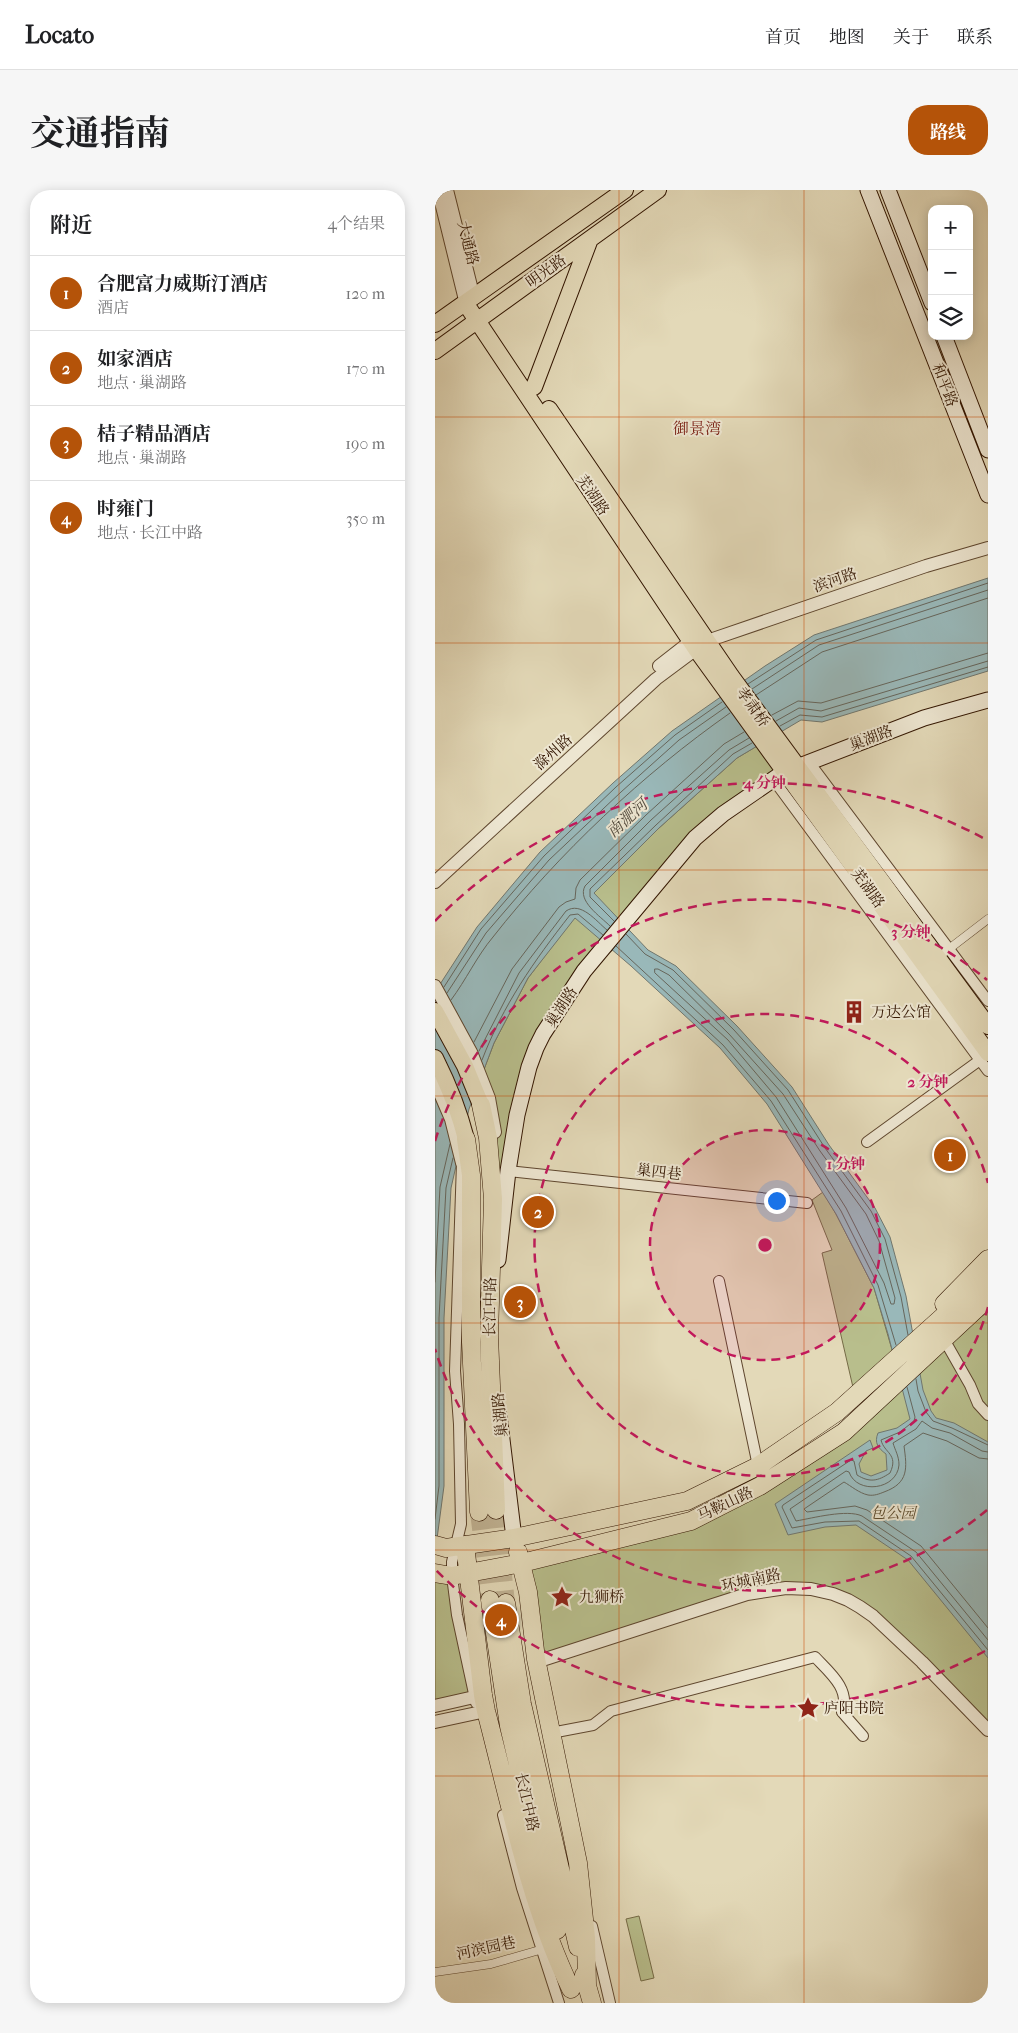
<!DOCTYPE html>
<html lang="zh">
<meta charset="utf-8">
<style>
body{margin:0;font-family:"IM FELL French Canon","Noto Serif SC",serif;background:#f6f6f6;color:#202124}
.controls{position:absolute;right:15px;top:15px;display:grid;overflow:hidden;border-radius:10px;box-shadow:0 2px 12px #0003}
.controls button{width:45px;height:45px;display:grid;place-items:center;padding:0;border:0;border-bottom:1px solid #e0e0e0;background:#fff;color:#202124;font:25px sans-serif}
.you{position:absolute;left:341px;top:1010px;width:18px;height:18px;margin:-12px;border:4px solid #fff;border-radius:50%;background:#1a73e8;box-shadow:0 0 0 8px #1a73e833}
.badge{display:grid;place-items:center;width:32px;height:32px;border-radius:50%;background:#b45309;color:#fff;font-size:16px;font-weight:700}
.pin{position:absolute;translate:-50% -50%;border:2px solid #fff;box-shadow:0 1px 5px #0006}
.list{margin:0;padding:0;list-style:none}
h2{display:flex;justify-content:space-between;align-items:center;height:65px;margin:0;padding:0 20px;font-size:21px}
h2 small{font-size:16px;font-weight:400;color:#757577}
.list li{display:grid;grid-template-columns:32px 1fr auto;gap:15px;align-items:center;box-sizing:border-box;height:75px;padding:0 20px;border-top:1px solid #e0e0e0}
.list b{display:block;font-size:19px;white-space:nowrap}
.list p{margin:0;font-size:16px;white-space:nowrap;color:#757577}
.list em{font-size:16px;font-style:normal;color:#757577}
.icon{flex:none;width:28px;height:28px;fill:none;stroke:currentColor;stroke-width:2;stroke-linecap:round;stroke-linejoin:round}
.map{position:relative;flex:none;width:553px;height:1813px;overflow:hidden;border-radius:20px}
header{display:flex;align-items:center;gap:30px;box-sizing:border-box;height:70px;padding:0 25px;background:#fff;border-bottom:1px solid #e0e0e0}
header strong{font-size:24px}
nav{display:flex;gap:28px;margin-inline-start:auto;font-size:18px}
.intro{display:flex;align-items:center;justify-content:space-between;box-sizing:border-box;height:120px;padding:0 30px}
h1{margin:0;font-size:35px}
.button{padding:12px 22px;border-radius:20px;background:#b45309;color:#fff;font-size:18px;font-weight:700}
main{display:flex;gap:30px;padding:0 30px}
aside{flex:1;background:#fff;border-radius:20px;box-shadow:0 2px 12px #0003}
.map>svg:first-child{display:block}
.green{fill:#b8be8c;stroke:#756a46}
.water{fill:#99b8b9;stroke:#70776f}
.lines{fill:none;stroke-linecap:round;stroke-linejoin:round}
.shore{stroke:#66665c;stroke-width:1}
.trunk-tunnel{stroke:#c0b293;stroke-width:18;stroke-dasharray:18 9;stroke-linecap:butt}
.pedestrian-casing{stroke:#5e462e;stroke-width:9}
.minor-casing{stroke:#5e462e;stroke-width:12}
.tertiary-casing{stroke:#5e462e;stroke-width:14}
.secondary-casing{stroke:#321500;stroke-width:17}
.primary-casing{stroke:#321500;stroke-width:18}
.trunk-casing{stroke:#321500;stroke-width:19}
.pedestrian{stroke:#ede6d1;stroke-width:8}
.minor{stroke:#ede6d1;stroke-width:10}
.tertiary{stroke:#ede6d1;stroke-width:12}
.secondary{stroke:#ede6d1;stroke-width:15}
.primary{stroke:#e3d9b8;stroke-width:16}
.trunk{stroke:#e3d9b8;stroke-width:18}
.grid{fill:none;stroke:#cd4f0a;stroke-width:1;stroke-opacity:0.55}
.ring{fill:none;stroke:#c2185b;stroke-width:2.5;stroke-dasharray:9 6}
.labels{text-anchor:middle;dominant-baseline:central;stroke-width:4;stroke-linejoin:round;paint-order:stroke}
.street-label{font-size:15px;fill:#321500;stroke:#ede6d1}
.poi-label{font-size:15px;fill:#321500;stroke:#ede6d1;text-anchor:start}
.park-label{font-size:15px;font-style:italic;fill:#5a482a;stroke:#ede6d1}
.neighbourhood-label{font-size:16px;fill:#7a1f14;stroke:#ede6d1}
.water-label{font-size:16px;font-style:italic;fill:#564e41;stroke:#ede6d1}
.centre{fill:#c2185b;stroke:#ede6d1;stroke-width:2.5}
.ring-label{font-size:15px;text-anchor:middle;font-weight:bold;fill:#c2185b;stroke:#ede6d1;stroke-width:4;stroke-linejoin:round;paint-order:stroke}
</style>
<header>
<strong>Locato</strong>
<nav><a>首页</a><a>地图</a><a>关于</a><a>联系</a></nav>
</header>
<div class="intro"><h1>交通指南</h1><a class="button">路线</a></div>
<main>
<aside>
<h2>附近<small>4个结果</small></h2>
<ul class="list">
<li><span class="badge">1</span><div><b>合肥富力威斯汀酒店</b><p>酒店</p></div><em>120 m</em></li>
<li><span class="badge">2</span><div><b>如家酒店</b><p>地点 · 巢湖路</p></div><em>170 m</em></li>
<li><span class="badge">3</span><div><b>桔子精品酒店</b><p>地点 · 巢湖路</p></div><em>190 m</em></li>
<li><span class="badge">4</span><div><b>时雍门</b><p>地点 · 长江中路</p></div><em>350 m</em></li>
</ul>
</aside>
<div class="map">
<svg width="553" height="1813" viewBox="0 0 553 1813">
<rect width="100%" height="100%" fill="#e3d9b8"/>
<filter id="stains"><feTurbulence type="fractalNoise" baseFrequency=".004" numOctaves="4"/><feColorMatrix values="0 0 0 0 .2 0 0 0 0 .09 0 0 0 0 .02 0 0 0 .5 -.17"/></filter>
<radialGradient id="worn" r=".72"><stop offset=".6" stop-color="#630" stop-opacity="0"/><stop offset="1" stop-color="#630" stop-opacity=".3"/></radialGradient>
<path class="green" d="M327,553l22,29 -89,66 -82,112 -29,21 -41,63 -45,180 -17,-137 13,-34 34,-65 65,-85 66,-65 78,-70z
M388,1002l13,22 38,74 21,72 -40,36 -33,-143 10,-3 -20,-50z
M553,1122v420l-146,-139 -70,-12 -236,78 -14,-96 169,-42 153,-89 86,-81z
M0,1383l17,3 23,122 -40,8z
M204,1726l15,62 -13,3 -15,-62z"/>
<path class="water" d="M553,388v93l-166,51 -21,-2 -64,38 -78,70 -65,65 54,57 28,16 61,60 55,61 37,58 46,63 15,29 16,59 17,94 8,21 5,7 18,5 34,19v216l-80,-98 -52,-35 -31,2 -37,8 -13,-31 95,-64 3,8 -7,3 -7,13 2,8 10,4 16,-6 -1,-16c-8,-6 -12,-11 -8,-21l19,-5 13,-9 -22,-85 -14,-46 -38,-74 -69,-110 -47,-56 -89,-82 -56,-48 -47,60 -34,65 -25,66 -18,79 -7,130v168l-9,68v-562l42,-65 63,-75 73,-69 59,-52 93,-65 49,-31z"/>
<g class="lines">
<path class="shore" d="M313,494l68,-44 172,-57
M317,499l67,-44 169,-55
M321,505l66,-43 166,-54
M337,525l26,-14 23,2 167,-50
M341,531l23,-13 22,3 167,-50
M345,536l20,-11 22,2 166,-50
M179,731l-24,-24v-8l66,-64 77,-71 19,-11
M175,736c-10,-10 -33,-25 -25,-40l66,-66 78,-70 20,-12
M191,744l19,20 28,16 61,60 54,60 37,58 46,63 14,28 16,58 7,38
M181,756l107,99 48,56 70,110 37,74 18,60
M220,779h3l11,6 60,59 54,60 37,57 46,63 13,27 16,57 -1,6h-3l-7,-21 -38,-75 -70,-111 -48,-57 -73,-67z
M9,797l37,-58 63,-73 72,-69 59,-52 47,-33
M12,803l39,-60 63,-73 72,-68 58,-52 47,-33
M16,810c15,-20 26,-44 42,-63 66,-84 150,-163 237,-224
M39,852l38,-73 47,-62 7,-5 9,-3 1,-11 4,-8 66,-65 78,-71 20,-12
M44,861l40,-78 47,-62c15,-10 30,10 41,19
M47,870c21,-55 52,-99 88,-145l8,-1 25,21
M0,1092l5,-95 10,-43
M481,1189l2,12 8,21 7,9 19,7 36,17
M472,1197l8,30 -1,4 -14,11 -19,8c3,13 18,14 9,33 -12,8 -20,10 -33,2l-3,-14 -3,-1 -68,45 -1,2 10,21 33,-6 34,-1 52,35 77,94
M553,1262l-6,-1 -32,-18 -18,-5 -10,-7 -6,8 -23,14c2,7 6,13 6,22 -2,25 -42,30 -50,7l-3,-1 -56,38 6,12c17,-3 51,-12 66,-5l54,36 72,88
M553,1269l-9,-1 -32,-17 -24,-8 -19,13c3,22 5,37 -20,46 -5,2 -10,4 -16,3 -9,-2 -17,-9 -24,-13l-40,27 3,3 48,-6 12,4 54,36 67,82
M0,1329l4,-33v-168l7,-130 7,-30"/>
<path class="trunk-tunnel" d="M61,1320l10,93
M44,1322l11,88"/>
<defs>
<path id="pedestrian" d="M510,762l43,-33
M0,1782l56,-8 52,-15"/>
<path id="minor" d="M374,572l179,239
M338,589l215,292
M432,952l113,-82
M27,973l-7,208 4,53 2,100 -9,38v14l5,39 19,88
M73,981l299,32
M284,1091l39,185
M510,1151l25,44 8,19 10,11
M116,1543l42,-8 18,-14 204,-54c14,15 36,32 27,55l21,24
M68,1625l19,73 37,115
M157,1736l18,77"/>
<path id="tertiary" d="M3,0l28,114
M12,0l27,108
M224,476l32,-25
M0,692l221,-203 51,-38 219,-75 62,-18
M0,796l36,66 18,46 6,34
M0,892l16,37 11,44
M101,1472l211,-68 39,-6 25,1 22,5 15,6 12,7 13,9 49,46 66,68
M0,1516l48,-11
M0,1532l51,-11"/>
<path id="secondary" d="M433,0l120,305
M453,0l44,113
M509,146l44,114
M63,1070l10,-89 9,-56 12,-48 7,-19 7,-14 41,-63 111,-133 28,-24 61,-42 140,-54 64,-18
M64,1225l15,123"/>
<path id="primary" d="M31,114l230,345 292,404
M0,134l190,-134
M0,161l223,-161
M99,197l56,-148
M114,219l182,267 257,350
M0,821l30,55 16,39
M0,868c13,26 24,53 31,81"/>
<path id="trunk" d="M46,915l7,33 5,61 -4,137 7,174
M31,949l5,36v167l8,170
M509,1114l44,-45
M0,1355l11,3 68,-10 173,-37 71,-35 79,-54 111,-100 40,-32
M30,1355l18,150 3,16c24,92 44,193 85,278
M83,1362l10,40 8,67 42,204 8,75 1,47
M0,1383l17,3 70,-13 169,-42 69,-35 84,-54 144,-134
M55,1410l19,126 48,204
M71,1413l16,101 56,243
M149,1785l8,28"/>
</defs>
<use href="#pedestrian" class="pedestrian-casing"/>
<use href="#minor" class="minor-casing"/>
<use href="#tertiary" class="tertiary-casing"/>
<use href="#secondary" class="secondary-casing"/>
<use href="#primary" class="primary-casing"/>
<use href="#trunk" class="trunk-casing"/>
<use href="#pedestrian" class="pedestrian"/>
<use href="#minor" class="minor"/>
<use href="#tertiary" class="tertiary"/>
<use href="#secondary" class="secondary"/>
<use href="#primary" class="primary"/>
<use href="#trunk" class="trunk"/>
</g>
<path class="grid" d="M184,0v1813M369,0v1813M0,227h553M0,453h553M0,680h553M0,906h553M0,1133h553M0,1360h553M0,1586h553"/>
<circle cx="330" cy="1055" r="115" fill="#c2185b" fill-opacity=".12"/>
<g class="ring">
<circle cx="330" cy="1055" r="115"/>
<path d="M553 1117A231 231 0 1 1 553 993"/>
<path d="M552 1320A346 346 0 0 1 0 1159M0 951A346 346 0 0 1 552 790"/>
<path d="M550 1461A462 462 0 0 1 0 1379M0 731A462 462 0 0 1 550 649"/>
</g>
<defs>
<symbol id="building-bare" viewBox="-9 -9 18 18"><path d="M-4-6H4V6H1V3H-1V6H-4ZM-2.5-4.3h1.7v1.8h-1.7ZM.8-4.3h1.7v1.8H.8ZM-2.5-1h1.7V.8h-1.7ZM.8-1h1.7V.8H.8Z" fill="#8f2418" stroke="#ede6d1" stroke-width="2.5" paint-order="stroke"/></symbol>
<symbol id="sight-bare" viewBox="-9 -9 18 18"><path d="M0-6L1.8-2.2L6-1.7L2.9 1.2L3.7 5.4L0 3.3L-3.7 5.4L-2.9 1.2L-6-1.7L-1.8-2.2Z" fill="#8f2418" stroke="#ede6d1" stroke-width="2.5" paint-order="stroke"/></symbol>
</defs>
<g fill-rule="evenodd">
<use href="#building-bare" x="403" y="806" width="32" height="32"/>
<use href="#sight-bare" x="111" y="1391" width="32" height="32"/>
<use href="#sight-bare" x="357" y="1502" width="32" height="32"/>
</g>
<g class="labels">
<g class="street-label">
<text transform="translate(33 53) rotate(76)">大通路</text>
<text transform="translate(111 81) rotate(-36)">明光路</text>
<text transform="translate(510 195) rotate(69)">和平路</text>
<text transform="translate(158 305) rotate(56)">芜湖路</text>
<text transform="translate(400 390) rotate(-19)">滨河路</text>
<text transform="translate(318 517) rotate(54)">孝肃桥</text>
<text transform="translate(436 548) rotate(-21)">巢湖路</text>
<text transform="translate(118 562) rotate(-42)">滁州路</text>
<text transform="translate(433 698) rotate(54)">芜湖路</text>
<text transform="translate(126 817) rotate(-57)">巢湖路</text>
<text transform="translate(224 982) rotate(6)">巢四巷</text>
<text transform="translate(55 1117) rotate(-89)">长江中路</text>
<text transform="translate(65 1225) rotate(-96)">巢湖路</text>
<text transform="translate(290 1314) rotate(-26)">马鞍山路</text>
<text transform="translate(316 1390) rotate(-12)">环城南路</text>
<text transform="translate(92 1612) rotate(77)">长江中路</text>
<text transform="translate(51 1758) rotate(-12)">河滨园巷</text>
</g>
<g class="poi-label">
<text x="436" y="822">万达公馆</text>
<text x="144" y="1407">九狮桥</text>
<text x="389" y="1518">庐阳书院</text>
</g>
<g class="park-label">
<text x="458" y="1323">包公园</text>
</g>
<g class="neighbourhood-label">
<text x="262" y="238">御景湾</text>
</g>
<g class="water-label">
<text transform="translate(192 628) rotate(-42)">南淝河</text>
</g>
</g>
<circle cx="330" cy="1055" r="8" class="centre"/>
<g class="ring-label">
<text x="330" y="598">4 分钟</text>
<text x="476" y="747">3 分钟</text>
<text x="493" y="897">2 分钟</text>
<text x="411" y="979">1 分钟</text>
</g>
<rect width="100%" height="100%" filter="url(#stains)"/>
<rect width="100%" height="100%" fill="url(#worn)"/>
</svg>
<div class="controls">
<button>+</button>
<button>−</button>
<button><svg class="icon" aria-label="layers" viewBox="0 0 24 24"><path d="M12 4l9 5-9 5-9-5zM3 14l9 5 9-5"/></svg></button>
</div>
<div class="you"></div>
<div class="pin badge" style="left:515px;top:965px">1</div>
<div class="pin badge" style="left:103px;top:1022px">2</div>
<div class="pin badge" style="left:85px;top:1112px">3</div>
<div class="pin badge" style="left:66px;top:1430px">4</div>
</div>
</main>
